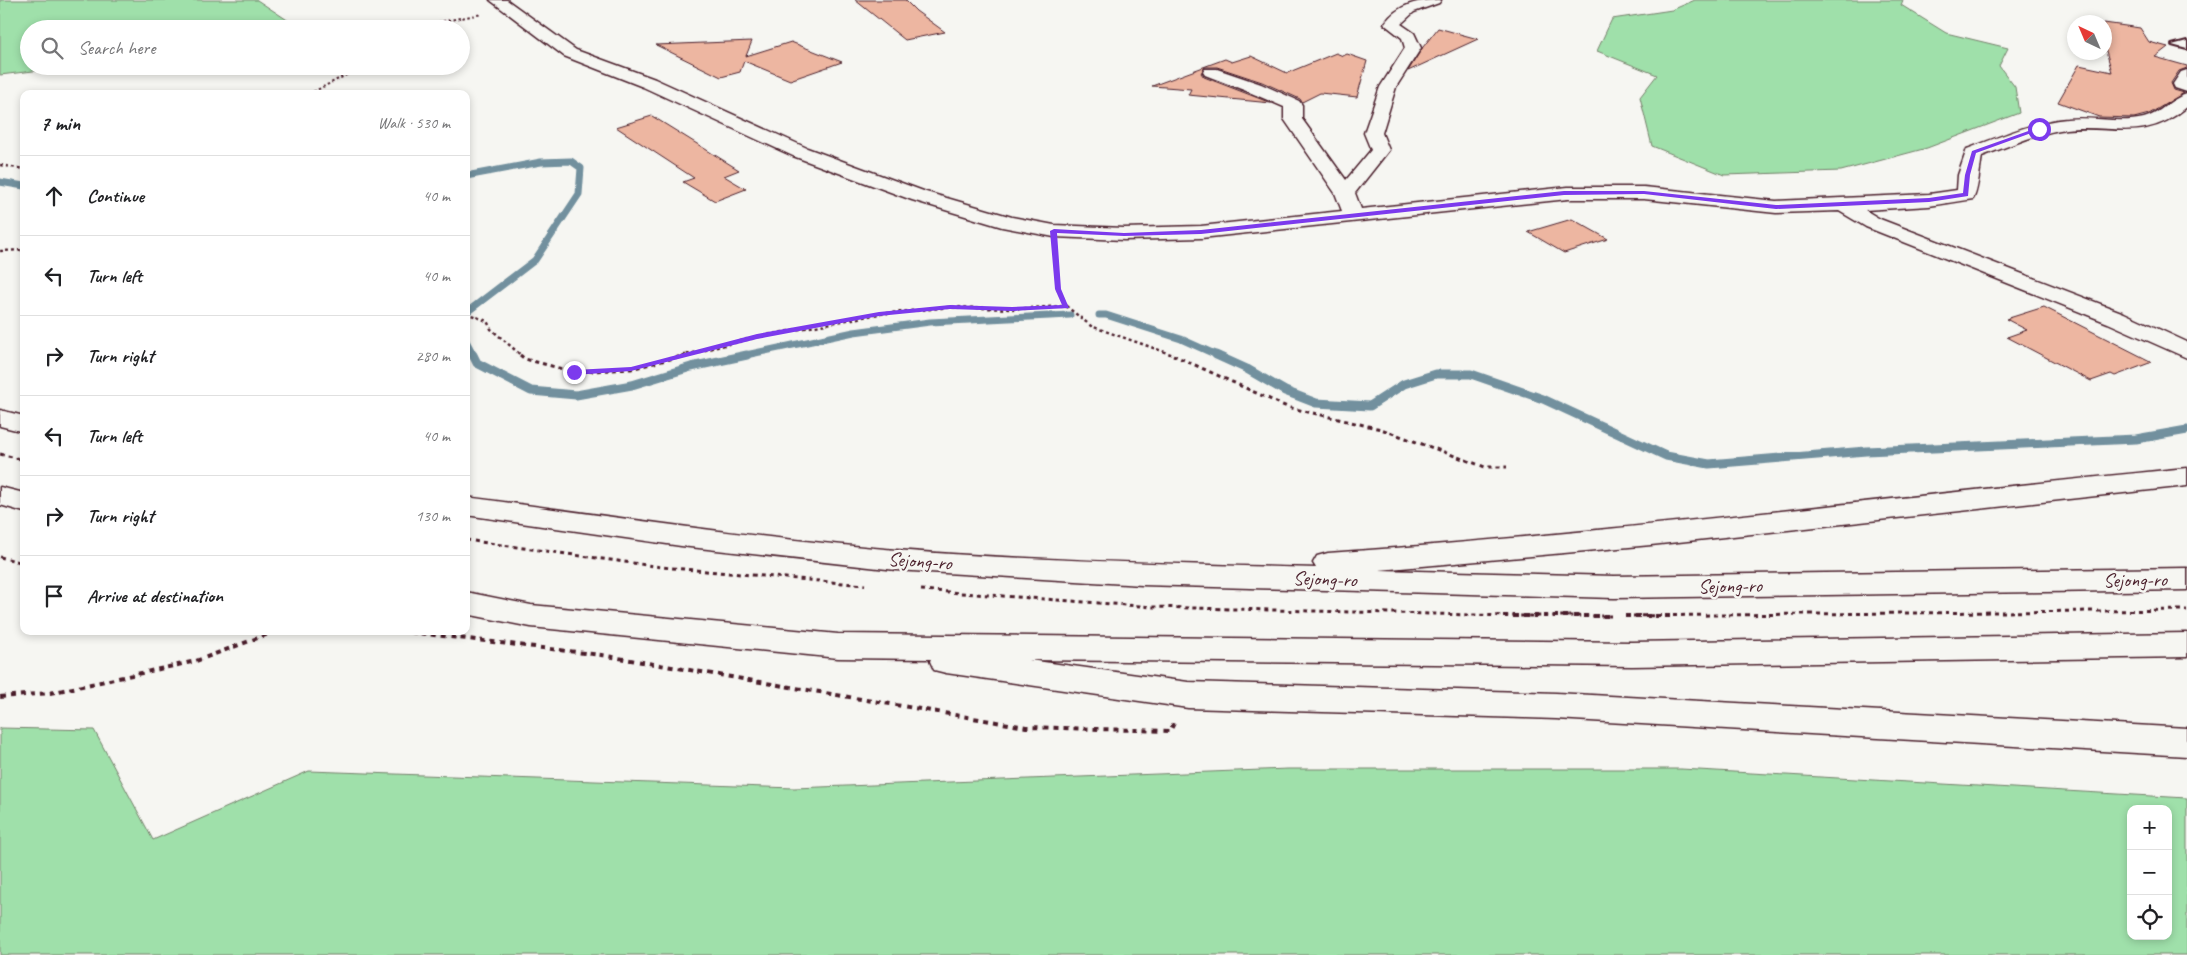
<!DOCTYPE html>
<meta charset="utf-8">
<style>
body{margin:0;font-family:Caveat,sans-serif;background:#f2f2f2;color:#202124}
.controls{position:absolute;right:15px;bottom:15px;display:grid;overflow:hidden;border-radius:10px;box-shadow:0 2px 8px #0003}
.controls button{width:45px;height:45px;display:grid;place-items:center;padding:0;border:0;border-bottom:1px solid #e0e0e0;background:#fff;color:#202124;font:25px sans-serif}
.compass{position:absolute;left:2067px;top:15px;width:45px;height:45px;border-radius:50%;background:#fff;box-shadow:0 2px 8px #0003;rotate:316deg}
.stop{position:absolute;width:15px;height:15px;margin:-11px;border:4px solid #7c3aed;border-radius:50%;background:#fff}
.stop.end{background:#7c3aed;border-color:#fff;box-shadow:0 1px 5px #0008}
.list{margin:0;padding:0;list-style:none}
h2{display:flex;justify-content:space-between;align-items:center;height:65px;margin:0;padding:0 20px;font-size:21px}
h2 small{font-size:16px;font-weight:400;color:#757577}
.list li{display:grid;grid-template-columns:32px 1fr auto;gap:15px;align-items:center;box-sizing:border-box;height:80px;padding:0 20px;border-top:1px solid #e0e0e0}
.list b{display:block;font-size:19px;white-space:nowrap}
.list em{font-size:16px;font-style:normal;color:#757577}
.icon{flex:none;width:28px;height:28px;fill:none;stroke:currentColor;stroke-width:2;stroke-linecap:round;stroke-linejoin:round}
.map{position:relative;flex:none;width:2187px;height:955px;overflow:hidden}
.search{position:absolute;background:#fff;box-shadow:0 2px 8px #0003;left:20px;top:20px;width:450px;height:55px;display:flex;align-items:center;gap:12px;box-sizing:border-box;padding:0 18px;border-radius:28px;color:#757577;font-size:19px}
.panel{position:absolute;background:#fff;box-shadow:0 2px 8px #0003;left:20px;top:90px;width:450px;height:545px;border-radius:10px}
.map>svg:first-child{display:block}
.green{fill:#9fe0aa;stroke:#74806a;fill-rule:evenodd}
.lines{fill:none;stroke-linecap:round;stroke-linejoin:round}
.stream-far1{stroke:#72909e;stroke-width:7}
.stream{stroke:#72909e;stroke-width:9}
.building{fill:#edb6a1;stroke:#4a1f2b}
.service-casing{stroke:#4a1f2b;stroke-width:4}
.minor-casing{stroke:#4a1f2b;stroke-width:3}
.trunk-casing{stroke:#4a1f2b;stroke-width:3}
.path-far3{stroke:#4a1f2b;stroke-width:2;stroke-dasharray:2.5 2.5;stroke-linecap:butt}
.path-far2{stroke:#4a1f2b;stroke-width:2.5;stroke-dasharray:3 3;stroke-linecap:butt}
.path-far1{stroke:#4a1f2b;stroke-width:3;stroke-dasharray:4 4;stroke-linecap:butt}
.path{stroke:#4a1f2b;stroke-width:4;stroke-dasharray:5 5;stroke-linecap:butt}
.service{fill:#f6f6f2;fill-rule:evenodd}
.minor{fill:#f6f6f2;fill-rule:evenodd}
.trunk{fill:#f6f6f2;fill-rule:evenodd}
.route{fill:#7c3aed}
.labels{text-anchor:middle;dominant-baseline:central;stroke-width:5;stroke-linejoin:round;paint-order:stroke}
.street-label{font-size:20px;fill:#4a1f2b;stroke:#f6f6f2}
</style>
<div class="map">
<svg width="2187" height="955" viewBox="0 0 2187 955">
<rect width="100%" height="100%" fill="#f6f6f2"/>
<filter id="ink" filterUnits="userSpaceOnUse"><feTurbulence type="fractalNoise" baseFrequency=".02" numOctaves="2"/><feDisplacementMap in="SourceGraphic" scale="10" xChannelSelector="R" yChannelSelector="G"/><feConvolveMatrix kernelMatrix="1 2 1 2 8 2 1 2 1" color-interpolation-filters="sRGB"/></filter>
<g filter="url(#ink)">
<path class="green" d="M0,0h257l44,29h-272v37h46l-75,9z
M1695,0h208l-2,5 45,28 62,15 -9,18 16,21 4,26 -92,35 -86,23 -117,4 -72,-29 -12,-49 17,-22 -60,-24 15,-32 60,-9z
M0,728l94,2 59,110 156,-69 485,17 494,-19h393l506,29v157h-2187zM2131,809h37v127h-37z"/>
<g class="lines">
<path class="stream-far1" d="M466,176l75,-14 30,-1 10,7 -2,26 -44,66 -68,52 -1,3
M0,182l24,4
M1099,315h7l75,24 38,17
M466,341l8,15
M741,356l113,-24 76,-10 140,-7"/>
<path class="stream" d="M473,355l4,8 54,28 45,4 56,-10 59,-18 56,-12
M1216,355l31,14 38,22 31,12 54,3 34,-22 32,-10h35l72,25 123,57 43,8 157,-13 270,-12 51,-9"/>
</g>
<path class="building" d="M855,0h50l11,11 29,21 -40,8z
M2104,23l36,5 9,14 19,5 -13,10 32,9v2l-8,3 -8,12 3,7 10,3 -35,21 -15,4 -35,-1 -41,-15 21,-37 33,7 -8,-28z
M1438,28l40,11 -70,32 15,-24z
M752,41l-6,15 45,-14 51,20 -52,18 -46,-19 -4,11 -19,5 -65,-32z
M1336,53l7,3 4,-2 20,7 -10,36 -37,-4 -18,9 -2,-3 -38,-17 -45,-15h-12l-4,6 3,4 67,26 -83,-8 3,-6 -39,-3 73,-27 7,3 19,-6 36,17z
M652,116l87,54 -15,6 22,13 -31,12 -32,-19 11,-4 -78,-51z
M1572,219l36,20 -44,14 -36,-21z
M2044,307l108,55 -37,14 -4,-2 -20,7 -84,-44 20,-7 -21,-11z"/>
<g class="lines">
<defs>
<path id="service" d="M2187,41v8l-15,-4z"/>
<path id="minor" d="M490,0h17l69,50 79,29 152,69 119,44 86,25 42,8 70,3 77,-2 141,-15 -7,-18 -51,-74v-12l-35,-15 -44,-17 -2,-3 2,-3h12l44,15 38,17 3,4v14l44,61 25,-30 -7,-17 16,-46 25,-39 -3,-10 -18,-14c14,-20 34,-24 57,-24l-2,3 -25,9 -13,12 13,9 7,15 -25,39 -14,46 7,17 -34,43 6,16 207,-22h76l132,14 153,-7 28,-4 1,-15 9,-26c33,-12 65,-27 100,-30 25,-3 52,5 77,-1 16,-4 27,-20 43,-24v13c-44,36 -72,17 -121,22 -29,4 -56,17 -84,27 -2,11 -4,36 -9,43l-44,7 -64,4 15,9 244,94 63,29v16l-79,-35 -242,-96 -27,-16 -63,2 -132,-14h-76l-367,39 -77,2 -70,-3 -52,-10 -90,-27 -119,-44 -150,-69 -79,-31z
M2187,70v22l-12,-4 -2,-4 8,-12z"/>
<path id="trunk" d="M0,410l24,6v16l-24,-6z
M2187,468v18l-536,59 -272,25 235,6 573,-8v22l-573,8 -472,-13 -246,-15 -215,-24 -215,-31v-18c143,19 286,41 430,53 140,11 280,14 420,18l-3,-5 4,-7 11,-3c287,-20 573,-57 859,-85z
M0,487l24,6v19l-24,-7z
M466,592l65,13 307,29 794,8 555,-9v24l-555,9 -603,-6 159,22 368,11 631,35v28l-631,-37 -368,-11 -242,-35 -12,-3 -4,-9 1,-2 -93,-1 -307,-31 -65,-13z"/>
</defs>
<use href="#service" class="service-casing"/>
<use href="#minor" class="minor-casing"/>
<use href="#trunk" class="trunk-casing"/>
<path class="path-far3" d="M419,29l20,-7 43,-8
M309,94l55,-28"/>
<path class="path-far2" d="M0,165l24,4
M0,251l24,-1
M1066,306l25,20 85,30
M466,313l21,8 4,8 31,27
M681,356l76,-19 122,-23 72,-7 61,2 54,-3 -8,-17 -3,-37"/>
<path class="path-far1" d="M520,355l5,4 49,13 57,-3 55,-14
M1173,355l114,52 94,22 104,38h22
M0,454l24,6
M466,540l195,27 204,18
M0,557l24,6
M921,590l232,17 359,9h99
M1625,616l562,-6"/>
<path class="path" d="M1503,616h108
M1625,616h47
M401,631l200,24 425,72 144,4 5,-10
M0,697l50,-4 146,-32 80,-30"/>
<use href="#service" class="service"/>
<use href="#minor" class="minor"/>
<use href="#trunk" class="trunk"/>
</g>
</g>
<path class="route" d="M2037,128l5,1 -66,24 -6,22 -2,21 -39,6 -153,7 -132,-15 -80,1 -363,39 -77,2 -67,-3 4,56 8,19 -57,3 -62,-2 -71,7 -122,23 -126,32 -57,4 -4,-3 4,-2 57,-3 126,-33 122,-22 71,-7 62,2 50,-2 -7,-16 -5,-58 4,-2 70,4 77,-3 363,-39h80l132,14 153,-7 34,-5 2,-18 7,-24z"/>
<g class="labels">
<g class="street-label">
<text transform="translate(920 561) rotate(4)">Sejong-ro</text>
<text transform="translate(1325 579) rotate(2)">Sejong-ro</text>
<text transform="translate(2135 580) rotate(-1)">Sejong-ro</text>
<text transform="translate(1730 586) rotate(-1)">Sejong-ro</text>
</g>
</g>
</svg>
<div class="controls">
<button>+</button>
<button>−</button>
<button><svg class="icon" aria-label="locate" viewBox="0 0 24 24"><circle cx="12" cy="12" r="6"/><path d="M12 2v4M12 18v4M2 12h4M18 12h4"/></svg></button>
</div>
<svg class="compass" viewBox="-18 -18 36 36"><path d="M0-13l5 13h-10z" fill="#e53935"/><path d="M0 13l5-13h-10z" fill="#757577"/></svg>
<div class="stop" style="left:2039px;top:129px"></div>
<div class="stop end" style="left:574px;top:372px"></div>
<div class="search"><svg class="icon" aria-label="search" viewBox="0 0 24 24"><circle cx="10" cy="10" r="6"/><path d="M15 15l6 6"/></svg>Search here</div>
<section class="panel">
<h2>7 min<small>Walk · 530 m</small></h2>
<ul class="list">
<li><svg class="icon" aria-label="ahead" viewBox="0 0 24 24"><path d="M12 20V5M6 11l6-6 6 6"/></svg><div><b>Continue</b></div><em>40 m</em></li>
<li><svg class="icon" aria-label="left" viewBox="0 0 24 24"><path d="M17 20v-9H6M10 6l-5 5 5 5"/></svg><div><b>Turn left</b></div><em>40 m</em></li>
<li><svg class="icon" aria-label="right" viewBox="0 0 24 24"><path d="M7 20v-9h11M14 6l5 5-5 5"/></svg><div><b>Turn right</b></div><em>280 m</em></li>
<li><svg class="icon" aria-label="left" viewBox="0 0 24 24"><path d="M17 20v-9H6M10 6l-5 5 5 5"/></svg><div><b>Turn left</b></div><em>40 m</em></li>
<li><svg class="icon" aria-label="right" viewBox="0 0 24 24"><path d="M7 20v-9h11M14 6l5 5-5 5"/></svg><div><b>Turn right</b></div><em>130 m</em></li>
<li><svg class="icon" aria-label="arrive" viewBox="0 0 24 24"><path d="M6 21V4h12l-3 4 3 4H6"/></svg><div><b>Arrive at destination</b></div></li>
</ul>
</section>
</div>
